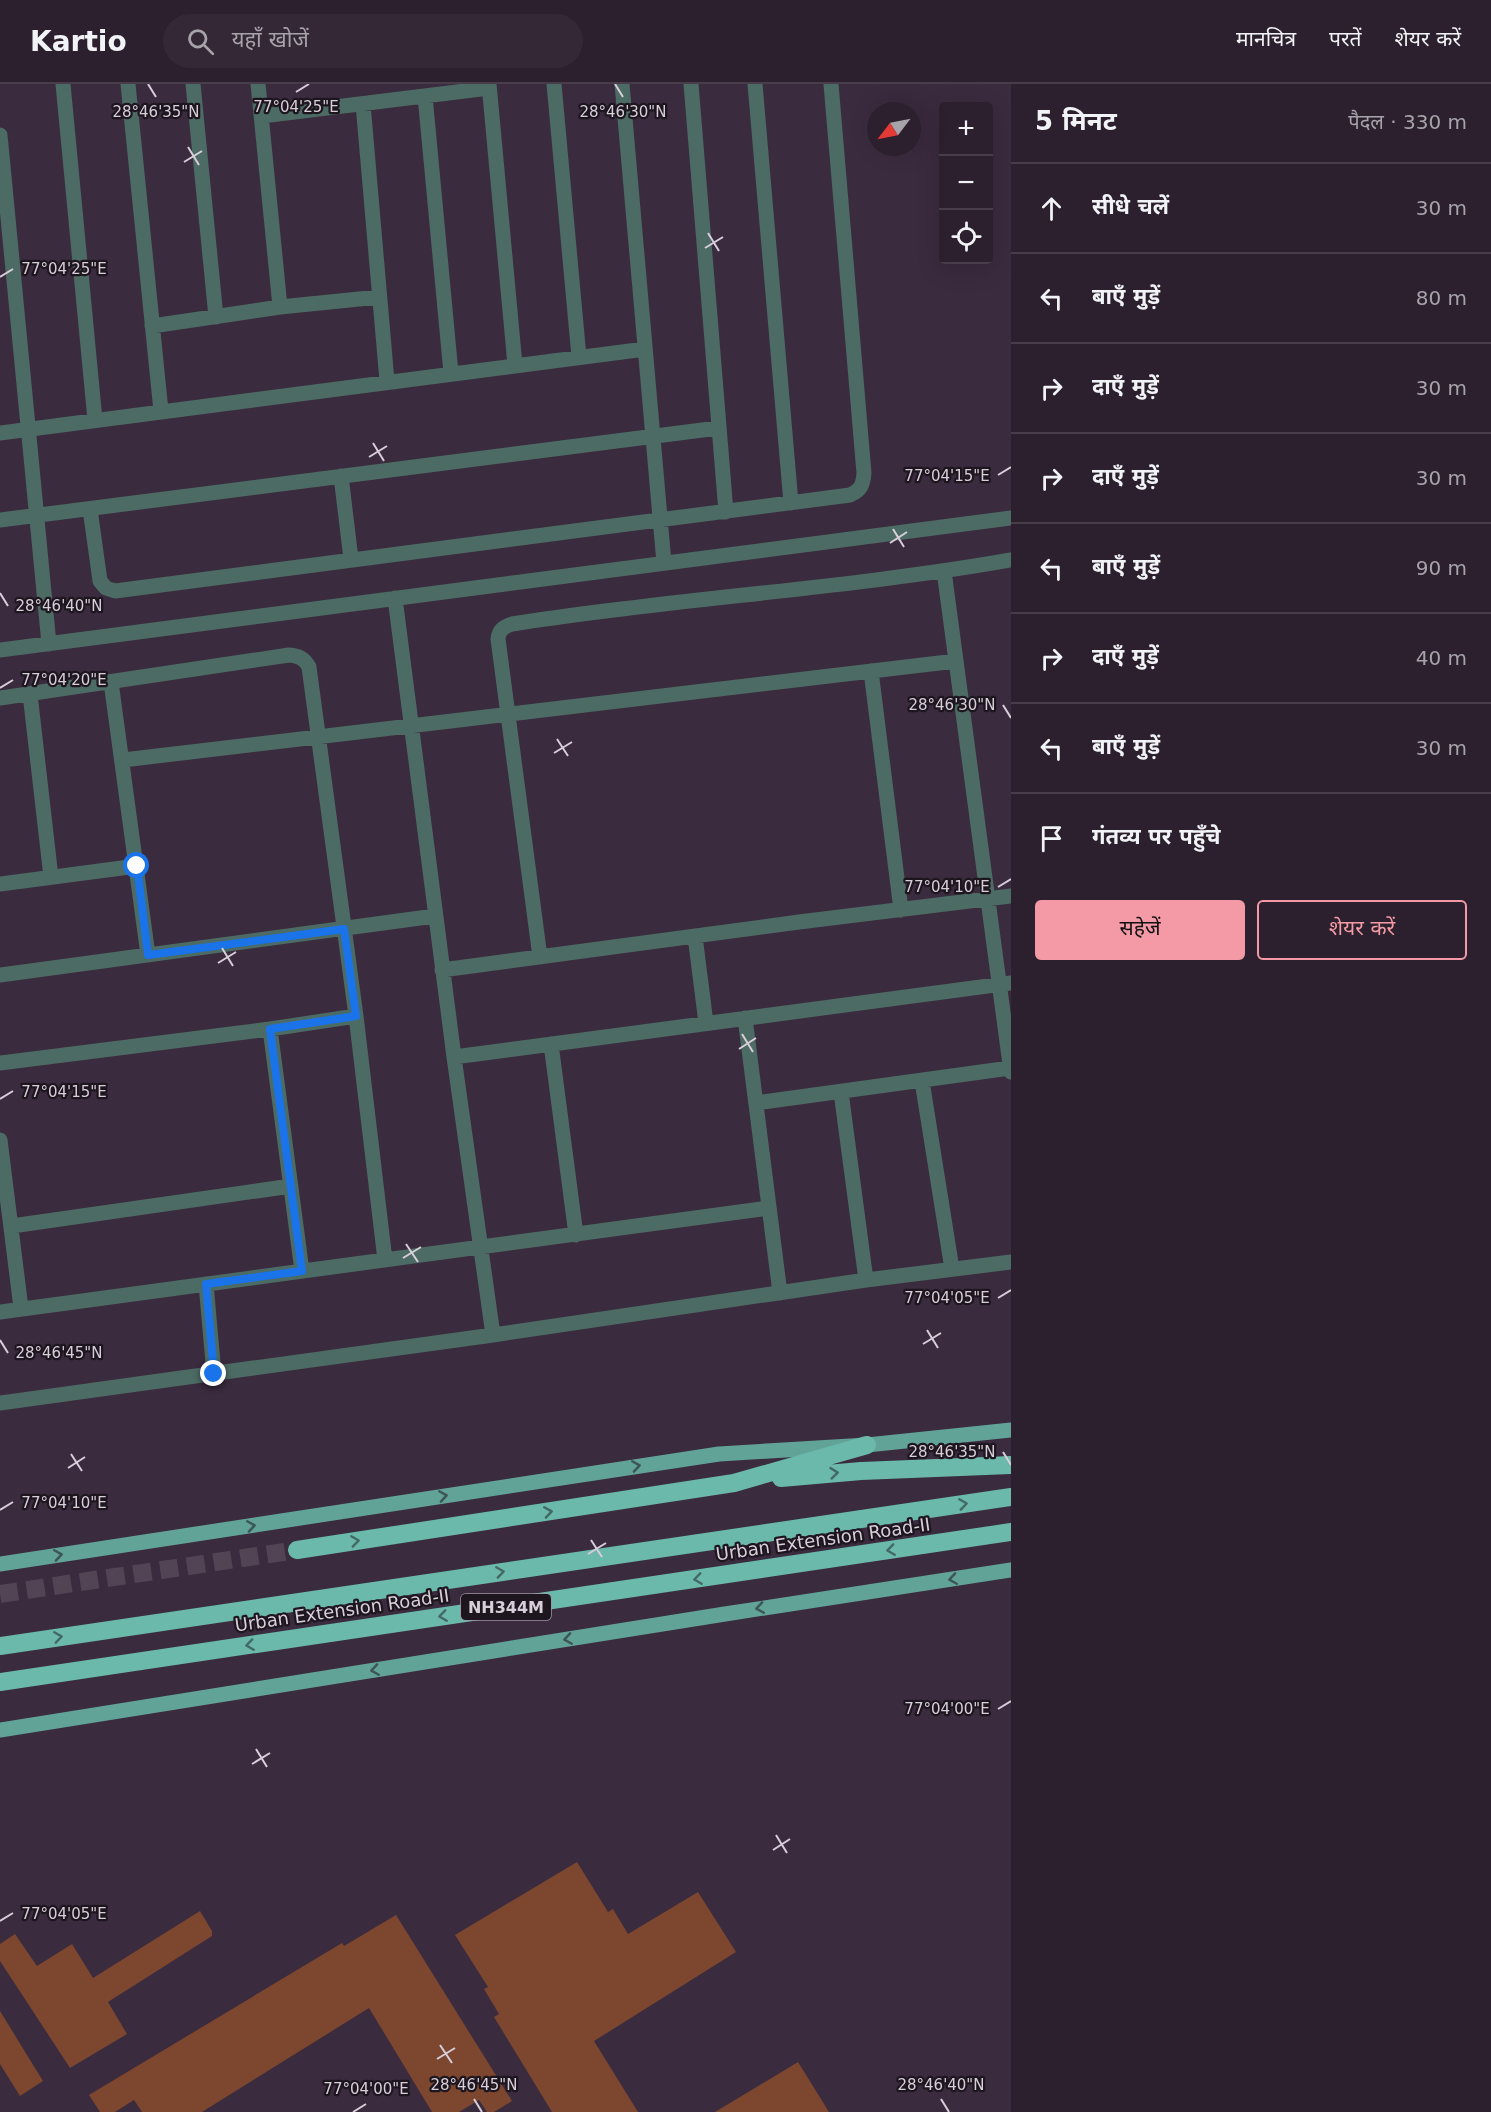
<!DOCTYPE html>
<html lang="hi">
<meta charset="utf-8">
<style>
body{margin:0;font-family:"DejaVu Sans","Noto Sans Devanagari",sans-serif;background:#342836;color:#f1f3f6}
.controls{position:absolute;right:18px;top:18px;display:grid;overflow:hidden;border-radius:6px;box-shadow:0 6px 24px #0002}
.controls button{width:54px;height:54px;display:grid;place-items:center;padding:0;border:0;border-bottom:2px solid #483e4a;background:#2c202e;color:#f1f3f6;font:30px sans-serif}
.compass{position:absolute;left:867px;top:18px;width:54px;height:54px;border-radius:50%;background:#2c202e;box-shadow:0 6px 24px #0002;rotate:238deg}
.stop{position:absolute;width:18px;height:18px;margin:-14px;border:4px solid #1a73e8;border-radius:50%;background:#fff}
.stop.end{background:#1a73e8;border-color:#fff;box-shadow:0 2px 6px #0008}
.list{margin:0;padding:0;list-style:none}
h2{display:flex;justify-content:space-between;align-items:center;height:78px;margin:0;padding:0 24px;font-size:26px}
h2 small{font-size:20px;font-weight:400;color:#a6a3aa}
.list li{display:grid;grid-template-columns:39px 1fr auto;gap:18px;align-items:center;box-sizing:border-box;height:90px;padding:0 24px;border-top:2px solid #483e4a}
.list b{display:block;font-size:22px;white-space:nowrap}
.list em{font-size:20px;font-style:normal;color:#a6a3aa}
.actions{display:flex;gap:12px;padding:18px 24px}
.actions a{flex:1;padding:14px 0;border:2px solid #f49aa6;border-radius:6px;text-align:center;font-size:21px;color:#f49aa6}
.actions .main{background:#f49aa6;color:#111}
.icon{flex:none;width:33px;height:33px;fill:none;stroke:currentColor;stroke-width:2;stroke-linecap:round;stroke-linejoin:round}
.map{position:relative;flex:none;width:1011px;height:2028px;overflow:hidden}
header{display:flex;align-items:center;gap:36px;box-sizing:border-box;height:84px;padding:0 30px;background:#2c202e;border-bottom:2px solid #483e4a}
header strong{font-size:28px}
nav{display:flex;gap:33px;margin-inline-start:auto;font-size:21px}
.search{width:420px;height:54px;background:#342836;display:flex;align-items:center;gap:15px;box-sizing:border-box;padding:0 21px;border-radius:33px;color:#a6a3aa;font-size:22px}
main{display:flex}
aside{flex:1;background:#2c202e}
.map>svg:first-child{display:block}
.building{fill:#7c472e}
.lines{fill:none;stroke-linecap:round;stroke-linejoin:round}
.highway-tunnel{stroke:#524355;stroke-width:18;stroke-dasharray:18 9;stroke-linecap:butt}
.minor{stroke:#4c6b64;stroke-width:15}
.major{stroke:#62a397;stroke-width:15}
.highway{stroke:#6ab9aa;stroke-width:18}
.oneway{stroke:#3c5555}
.oneway2{stroke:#446864}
.route{stroke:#1a73e8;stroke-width:8}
.ticks{fill:none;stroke:#d8ceda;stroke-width:2}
.labels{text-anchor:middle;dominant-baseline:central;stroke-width:4.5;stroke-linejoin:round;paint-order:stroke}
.shield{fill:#1d161f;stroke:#a097a2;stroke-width:1.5}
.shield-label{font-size:16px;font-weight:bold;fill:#d8ceda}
.street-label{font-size:18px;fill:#d8ceda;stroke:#1d161f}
.ticks-label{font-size:15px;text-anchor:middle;fill:#d8ceda;stroke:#1d161f;stroke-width:4.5;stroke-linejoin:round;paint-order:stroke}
</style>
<header>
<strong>Kartio</strong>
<div class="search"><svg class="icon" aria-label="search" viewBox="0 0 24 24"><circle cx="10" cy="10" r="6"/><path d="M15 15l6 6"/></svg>यहाँ खोजें</div>
<nav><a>मानचित्र</a><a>परतें</a><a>शेयर करें</a></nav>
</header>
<main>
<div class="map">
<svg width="1011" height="2028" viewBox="0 0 1011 2028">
<rect width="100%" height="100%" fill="#3a2b3e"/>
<path class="building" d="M577,1778l31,50 5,-3 15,25 70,-42 38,60 -142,89 44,71h-86l-58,-95 5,-3 -15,-25 4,-2 -33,-52z
M200,1827l12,20v5l-104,66 19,32 -57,34 -70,-107v-17l15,-10 22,32 35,-22 21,34z
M396,1831l116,186 -18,11h-7l-8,-12 -20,12h-27l-63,-104 -167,104h-60l-8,-12 -19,12h-15l-11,-17 253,-152 2,3z
M0,1927l43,70 -23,15 -20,-32z
M798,1978l31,50h-114l50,-30z"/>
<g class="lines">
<path class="highway-tunnel" d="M0,1510l297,-44"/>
<path class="minor" d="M63,0l32,336
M128,0l33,327
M193,0l23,233
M258,0l22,223
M489,0l26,281
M554,0l25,273
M622,0l42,479
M691,0l35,428
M755,0l36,419
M425,12l26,277
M363,20l24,277
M262,32l227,-28
M0,51l49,509
M152,242l128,-19 99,-10
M0,349l645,-84
M341,392l10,83
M90,425l10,72 6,7 9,3 735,-96c11,-5 13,-10 14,-22l-33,-389
M0,436l718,-92
M944,487l67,501
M395,514l59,459 39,278
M0,566l1011,-132
M871,587l30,239
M111,598l37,273
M30,610l21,183
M0,614l289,-43c10,1 15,3 20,12l47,349 29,244
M123,676l833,-99
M0,800l137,-18
M695,852l11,87
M540,873l-42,-318c1,-9 5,-12 14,-15 165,-26 334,-35 499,-64
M442,886l357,-48 212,-26
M0,891l435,-59
M745,934l35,275
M270,945l32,242
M551,960l25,191
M454,973l557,-74
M0,979l270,-34 86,-13
M922,997l30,188
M841,1008l25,188
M756,1019l254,-35
M0,1056l21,168
M12,1142l279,-40
M206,1200l8,90
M0,1228l769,-104
M0,1319l493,-68 373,-55 145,-18"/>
<path class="major" d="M0,1480l719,-110 148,-9 144,-15
M0,1646l725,-116 286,-44"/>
<path class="highway" d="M781,1394l80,-7 150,-6
M297,1466l437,-67 133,-38
M0,1562l1011,-149
M0,1598l1011,-150"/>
</g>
<defs><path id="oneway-chevron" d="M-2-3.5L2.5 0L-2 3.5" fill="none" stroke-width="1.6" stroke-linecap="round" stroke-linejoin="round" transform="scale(1.5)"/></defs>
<g class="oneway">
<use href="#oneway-chevron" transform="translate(636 1382) rotate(-9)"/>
<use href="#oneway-chevron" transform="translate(443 1412) rotate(-9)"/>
<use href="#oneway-chevron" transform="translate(251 1442) rotate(-9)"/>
<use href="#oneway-chevron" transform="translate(58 1471) rotate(-9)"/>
<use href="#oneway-chevron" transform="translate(953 1495) rotate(171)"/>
<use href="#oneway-chevron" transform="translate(760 1524) rotate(171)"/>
<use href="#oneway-chevron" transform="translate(568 1555) rotate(171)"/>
<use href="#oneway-chevron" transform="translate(375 1586) rotate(171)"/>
</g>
<g class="oneway2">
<use href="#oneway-chevron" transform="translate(834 1389) rotate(-6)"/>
<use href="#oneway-chevron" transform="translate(963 1420) rotate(-8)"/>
<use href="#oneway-chevron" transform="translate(548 1428) rotate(-9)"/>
<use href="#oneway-chevron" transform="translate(355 1457) rotate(-8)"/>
<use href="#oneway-chevron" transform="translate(891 1466) rotate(172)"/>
<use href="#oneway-chevron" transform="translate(500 1488) rotate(-8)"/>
<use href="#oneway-chevron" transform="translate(698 1495) rotate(172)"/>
<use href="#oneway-chevron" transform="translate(443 1532) rotate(172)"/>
<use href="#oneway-chevron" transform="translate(58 1553) rotate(-8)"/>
<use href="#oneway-chevron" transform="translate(250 1561) rotate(172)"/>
</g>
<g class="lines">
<path class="route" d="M137,782l11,89 196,-26 12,87 -86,13 32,242 -96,13 8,90"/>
</g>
<path class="ticks" d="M148,0l8,13M615,0l8,13M296,8l13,-8M188,63l11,18M184,78l18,-11M708,149l11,18M705,164l18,-11M0,193l13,-8M373,359l11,18M369,373l18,-11M998,391l13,-8M893,445l11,18M890,459l17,-11M0,509l8,13M0,604l13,-8M1003,621l8,13M557,655l11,17M554,669l18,-11M998,803l13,-8M222,864l11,18M218,879l18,-11M742,950l11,18M739,965l17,-11M0,1015l13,-8M406,1160l12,18M403,1174l18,-11M998,1214l13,-8M927,1246l11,18M0,1256l8,13M923,1260l18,-11M1003,1368l8,13M71,1370l11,17M68,1384l17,-11M0,1426l13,-8M591,1456l11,17M588,1470l18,-11M998,1625l13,-8M256,1665l11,18M252,1680l18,-11M776,1751l11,18M773,1766l17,-11M0,1837l13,-8M440,1961l12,18M437,1975l18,-11M474,2015l8,13M941,2015l8,13M353,2028l13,-8"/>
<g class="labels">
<rect class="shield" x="461" y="1510" width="90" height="26" rx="4.5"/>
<g class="shield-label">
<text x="506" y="1523">NH344M</text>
</g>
<g class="street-label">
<text transform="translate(823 1455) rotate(-8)">Urban Extension Road-II</text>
<text transform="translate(342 1526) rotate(-8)">Urban Extension Road-II</text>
</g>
</g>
<g class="ticks-label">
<text x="296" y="28">77°04'25"E</text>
<text x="156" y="33">28°46'35"N</text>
<text x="623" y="33">28°46'30"N</text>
<text x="64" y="190">77°04'25"E</text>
<text x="947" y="397">77°04'15"E</text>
<text x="59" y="527">28°46'40"N</text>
<text x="64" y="601">77°04'20"E</text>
<text x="952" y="626">28°46'30"N</text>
<text x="947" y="808">77°04'10"E</text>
<text x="64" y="1013">77°04'15"E</text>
<text x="947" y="1219">77°04'05"E</text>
<text x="59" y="1274">28°46'45"N</text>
<text x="952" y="1373">28°46'35"N</text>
<text x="64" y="1424">77°04'10"E</text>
<text x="947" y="1630">77°04'00"E</text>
<text x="64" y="1835">77°04'05"E</text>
<text x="474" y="2006">28°46'45"N</text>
<text x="941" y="2006">28°46'40"N</text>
<text x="366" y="2010">77°04'00"E</text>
</g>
</svg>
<div class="controls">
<button>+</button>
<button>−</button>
<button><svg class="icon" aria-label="locate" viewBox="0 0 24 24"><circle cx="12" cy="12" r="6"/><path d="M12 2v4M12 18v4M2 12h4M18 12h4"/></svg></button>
</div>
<svg class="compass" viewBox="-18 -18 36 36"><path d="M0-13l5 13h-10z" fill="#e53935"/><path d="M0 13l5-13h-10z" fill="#a6a3aa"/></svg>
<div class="stop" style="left:137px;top:782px"></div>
<div class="stop end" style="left:214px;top:1290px"></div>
</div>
<aside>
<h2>5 मिनट<small>पैदल · 330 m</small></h2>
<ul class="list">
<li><svg class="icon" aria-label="ahead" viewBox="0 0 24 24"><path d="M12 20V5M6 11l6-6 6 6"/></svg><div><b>सीधे चलें</b></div><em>30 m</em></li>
<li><svg class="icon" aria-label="left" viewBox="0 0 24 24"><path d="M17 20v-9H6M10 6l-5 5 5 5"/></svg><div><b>बाएँ मुड़ें</b></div><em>80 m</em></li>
<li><svg class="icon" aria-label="right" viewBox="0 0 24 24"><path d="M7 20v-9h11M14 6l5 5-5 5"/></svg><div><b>दाएँ मुड़ें</b></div><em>30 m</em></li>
<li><svg class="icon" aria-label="right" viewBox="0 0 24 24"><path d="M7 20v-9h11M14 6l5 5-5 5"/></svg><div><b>दाएँ मुड़ें</b></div><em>30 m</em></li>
<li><svg class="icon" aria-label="left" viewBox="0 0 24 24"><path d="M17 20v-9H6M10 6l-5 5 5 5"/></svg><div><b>बाएँ मुड़ें</b></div><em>90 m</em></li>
<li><svg class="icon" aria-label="right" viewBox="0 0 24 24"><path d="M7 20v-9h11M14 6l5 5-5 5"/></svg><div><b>दाएँ मुड़ें</b></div><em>40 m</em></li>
<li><svg class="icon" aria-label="left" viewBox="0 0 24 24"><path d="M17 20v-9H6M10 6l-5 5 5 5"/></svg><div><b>बाएँ मुड़ें</b></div><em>30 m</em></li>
<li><svg class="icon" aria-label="arrive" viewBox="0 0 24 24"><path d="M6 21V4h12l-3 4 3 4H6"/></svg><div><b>गंतव्य पर पहुँचे</b></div></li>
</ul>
<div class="actions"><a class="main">सहेजें</a><a>शेयर करें</a></div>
</aside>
</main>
